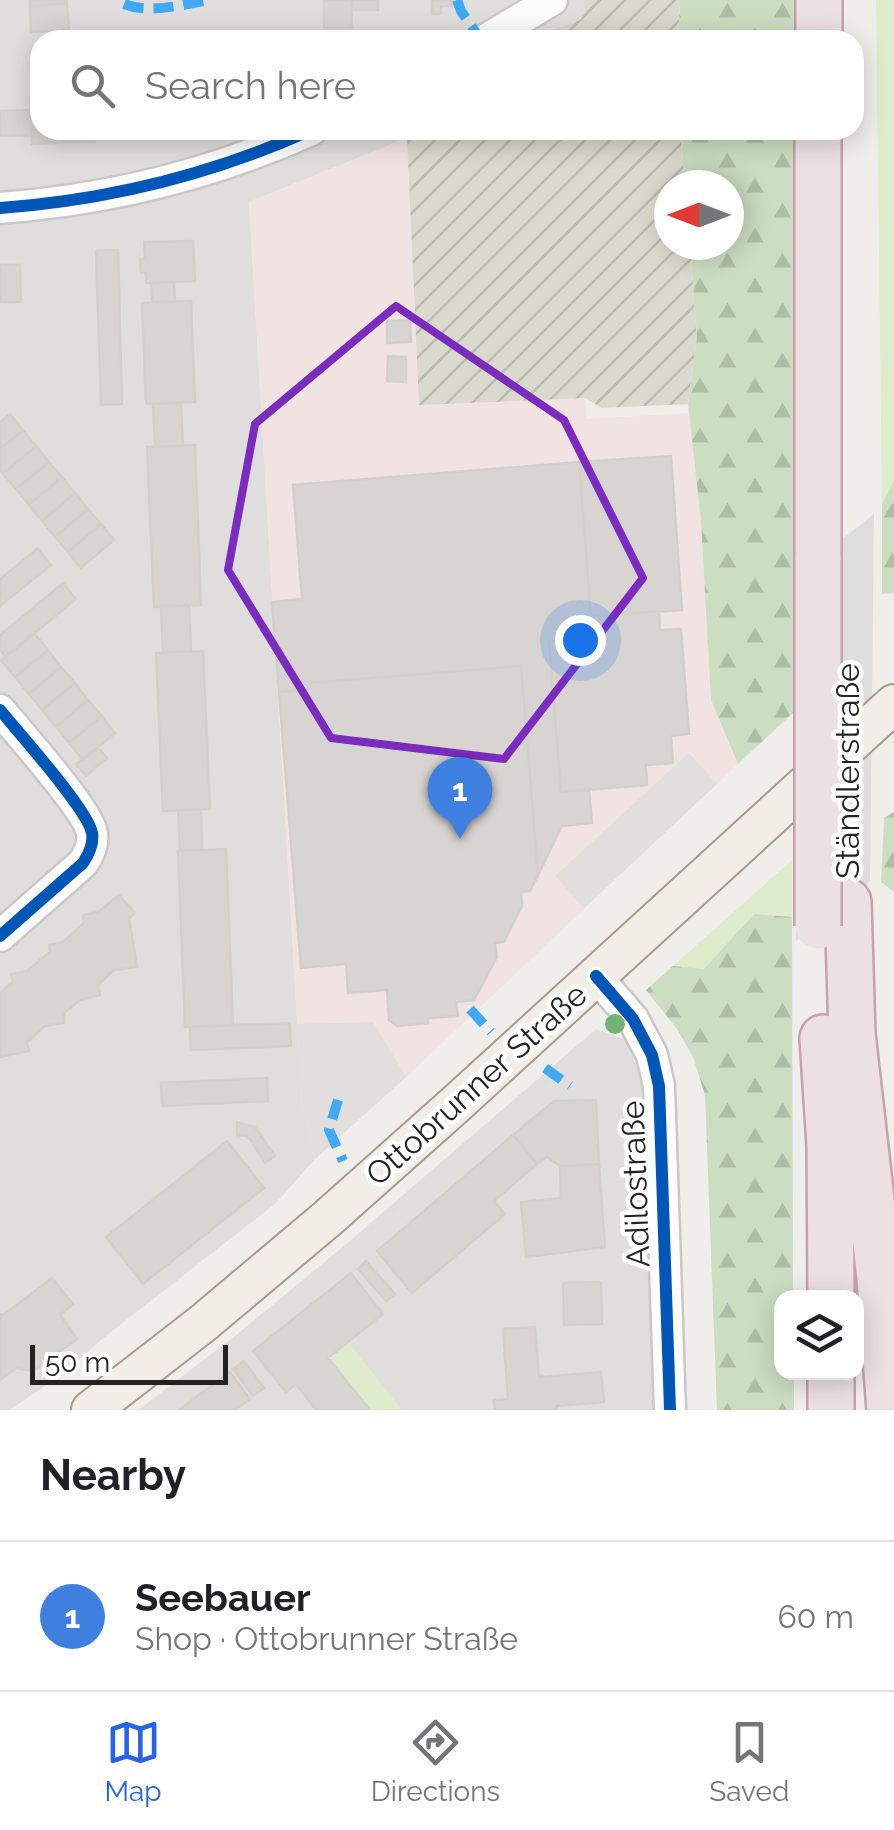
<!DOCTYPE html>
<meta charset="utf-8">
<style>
body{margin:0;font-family:Raleway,sans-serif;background:#f2f2f2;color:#202124}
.controls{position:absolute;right:30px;bottom:30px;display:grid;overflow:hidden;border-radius:20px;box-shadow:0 5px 25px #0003}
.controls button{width:90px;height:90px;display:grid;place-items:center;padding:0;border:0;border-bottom:2px solid #e0e0e0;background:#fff;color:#202124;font:50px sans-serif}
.compass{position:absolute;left:654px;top:170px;width:90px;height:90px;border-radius:50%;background:#fff;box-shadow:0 5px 25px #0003;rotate:270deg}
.scale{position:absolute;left:30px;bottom:25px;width:198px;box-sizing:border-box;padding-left:10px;border:5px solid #222;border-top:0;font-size:28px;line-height:35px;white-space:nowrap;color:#222;-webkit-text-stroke:8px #fff;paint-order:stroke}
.you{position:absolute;left:580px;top:640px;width:35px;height:35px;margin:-25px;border:8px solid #fff;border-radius:50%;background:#1a73e8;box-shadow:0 0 0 15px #1a73e833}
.badge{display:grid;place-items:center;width:65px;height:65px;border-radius:50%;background:#2563eb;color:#fff;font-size:32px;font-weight:700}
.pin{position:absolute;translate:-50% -82px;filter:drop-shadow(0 2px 5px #0008)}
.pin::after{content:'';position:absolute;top:52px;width:35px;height:30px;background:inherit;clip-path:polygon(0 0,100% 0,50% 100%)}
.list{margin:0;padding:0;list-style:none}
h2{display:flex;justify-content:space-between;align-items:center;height:130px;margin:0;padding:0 40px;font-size:42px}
h2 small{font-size:32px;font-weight:400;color:#757577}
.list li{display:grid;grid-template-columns:65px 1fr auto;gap:30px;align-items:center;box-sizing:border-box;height:150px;padding:0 40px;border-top:2px solid #e0e0e0}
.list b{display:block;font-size:38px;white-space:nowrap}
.list p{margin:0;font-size:32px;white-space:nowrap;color:#757577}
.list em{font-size:32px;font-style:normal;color:#757577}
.icon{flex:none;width:55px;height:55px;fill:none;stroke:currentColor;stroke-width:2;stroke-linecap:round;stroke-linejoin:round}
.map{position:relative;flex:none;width:894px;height:1410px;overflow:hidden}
.search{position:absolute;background:#fff;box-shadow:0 5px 25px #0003;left:30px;right:30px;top:30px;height:110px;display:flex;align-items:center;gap:25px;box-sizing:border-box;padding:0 35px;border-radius:30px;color:#757577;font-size:38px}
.sheet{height:280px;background:#fff}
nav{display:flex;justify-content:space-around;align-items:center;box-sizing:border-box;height:140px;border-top:2px solid #e0e0e0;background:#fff;font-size:28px;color:#757577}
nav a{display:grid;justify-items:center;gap:5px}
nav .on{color:#2563eb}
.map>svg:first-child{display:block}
.residential{fill:#dfdedc}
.commercial{fill:#f1e3e1}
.construction{fill:url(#construction-furrows)}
.grass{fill:#ddeccb}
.forest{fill:url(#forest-firs)}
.parking{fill:#e0dfde}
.pier{fill:#dedddd}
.building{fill:#d7d4d2;stroke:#d3d0cc;stroke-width:2.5}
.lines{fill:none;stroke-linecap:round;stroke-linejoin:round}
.minor-casing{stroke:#c9c8c7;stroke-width:35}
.major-casing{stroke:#a79c86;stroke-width:42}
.highway-casing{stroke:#c5a2ac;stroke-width:50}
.minor{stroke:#fdfcfc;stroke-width:30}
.major{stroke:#f3ede7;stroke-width:38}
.highway{stroke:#ece0e2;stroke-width:45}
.highway-bridge-casing{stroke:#c5a2ac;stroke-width:50;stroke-linecap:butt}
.highway-bridge{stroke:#ece0e2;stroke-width:45}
.quiet{stroke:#3fa9f5;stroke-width:10;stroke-dasharray:20 10;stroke-linecap:butt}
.cycleway-casing{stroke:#fff;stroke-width:19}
.cycleway{stroke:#0057b8;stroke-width:12}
.tree{fill:#73b476}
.marked{fill:none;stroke:#7b2cbf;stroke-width:8;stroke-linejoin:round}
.labels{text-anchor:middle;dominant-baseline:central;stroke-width:9;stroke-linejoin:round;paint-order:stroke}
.street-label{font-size:32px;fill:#222;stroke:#fff}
</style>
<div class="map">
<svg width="894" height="1410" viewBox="0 0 894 1410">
<defs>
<pattern id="construction-furrows" width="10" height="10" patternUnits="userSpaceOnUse" patternTransform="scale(2.5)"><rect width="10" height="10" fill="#d9d9cd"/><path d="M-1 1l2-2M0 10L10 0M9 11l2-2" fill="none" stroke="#babab0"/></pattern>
<pattern id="forest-firs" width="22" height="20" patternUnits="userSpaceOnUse" patternTransform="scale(2.5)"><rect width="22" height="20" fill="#cbdec1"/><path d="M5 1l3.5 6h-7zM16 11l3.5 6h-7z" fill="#aebea6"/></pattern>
</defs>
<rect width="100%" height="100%" fill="#f0eeeb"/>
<path class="residential" d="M0,0h583l3,12 -6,8 -39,12 2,8h-503v90h379l-12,8 -158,64 53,902 13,55 -40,45 -173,135 -34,31 -58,40h-10z
M596,1029l34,12 18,57 11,312h-521l97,-74 110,-91z"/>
<path class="commercial" d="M407,138l12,266 166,-6 2,21 102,-6 12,108 10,179 27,64 -332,313 -91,82 -13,-55 -53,-902z"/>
<path class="construction" d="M583,0h97l-2,40h-135l-3,-7 40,-13 6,-8z
M419,130h261l5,55h-16v60h21l7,92 -9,67 -86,4 -17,-10 -166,7 -12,-267z"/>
<path class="grass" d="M876,0h18v481l-12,23z
M792,860v57l-38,-3 -50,56 -31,-4z
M348,1342l54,68h-32l-42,-52z"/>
<path class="forest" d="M680,0h117v40h-119z
M680,130h117v579l-59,55 -27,-64 -10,-179 -13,-117 9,-67 -7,-92h39v-60h-44z
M894,481v112l-12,1v-90z
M894,812v80l-13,-10 3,-64z
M754,914l38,3 1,380 -11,1v74l12,1v37h-77l-12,-315 -12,-38 -16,-28 -31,-39 27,-24 31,3z"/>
<path class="parking" d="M689,753l28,31 -133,124 -29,-32z
M373,1022l33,55 -91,82 -13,-55 -5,-80z
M602,1036l18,28 8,34 -74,3 -12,-13z
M645,1100l8,138 -26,1 -8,-138z
M526,1101l12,13 -158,135 -11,-14z"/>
<path class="pier" d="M874,514l-4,367 -22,21 -52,39 4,-368z"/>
<path class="building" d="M30,0h37v4l-37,2z
M324,0h27l1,28h-28z
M351,0h27v10h-26z
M432,0h20v6h-11v8h-9z
M67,4l2,26 -38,2 -1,-26z
M30,101h10v29h54l1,11 -63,3z
M30,110l1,25 -31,1v-25z
M193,241l2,40 -49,2v-10h-5l-1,-14h5l-1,-17z
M118,250l4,154 -21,1 -5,-154z
M0,265h20l1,37h-21z
M174,282l1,20h-23l-1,-19z
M191,301l4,101 -49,2 -4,-101z
M410,320l1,22 -24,1v-22z
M388,356l18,1v25l-19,-1z
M181,403l2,43 -28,1 -2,-43z
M10,414l13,16 -23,19v-26z
M23,430l13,16 -33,28 -3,-4v-21z
M195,445l6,160 -47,2 -7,-160z
M36,446l13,16 -33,27 -13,-15z
M671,456l11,154 -91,6 -12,-154z
M49,462l13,15 -33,28 -13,-16z
M579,462l12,154 -27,2 2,22 -17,1 12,151 28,-3 3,34 -30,3 -24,49 -17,-209 -211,17v6l-31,3 -7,-90 30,-3 -9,-114z
M62,477l13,16 -33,28 -13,-16z
M75,493l13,16 -33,28 -13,-16z
M88,509l13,15 -33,28 -13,-15z
M101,524l13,16 -33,28 -13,-16z
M38,548l13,17 -51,41v-27z
M63,583l13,16 -70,58 -6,-7v-15z
M189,605l2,46 -28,1 -2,-46z
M659,611l1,19 21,-1 8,105 -18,2 2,27 -27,2 1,20 -86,7 -12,-151 17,-1 -2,-22z
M34,633l14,17 -33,27 -14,-17z
M48,650l13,17 -32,27 -14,-17z
M203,651l7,158 -47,2 -7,-158z
M521,666l17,209 -8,16 -9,1 1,14 -18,36 -9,1 2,14 -23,43 -18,2 2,14 -30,2v5l-31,3 -8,-6 -2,-30 -39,3 -2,-29 -45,4 -22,-276 31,-3v-6z
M61,667l14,16 -33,27 -13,-16z
M75,683l13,17 -32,27 -14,-17z
M88,700l14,16 -33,27 -13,-16z
M102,716l13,17 -32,27 -14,-17z
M98,747l9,11 -21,18 -10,-12z
M201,809l1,41 -22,1 -2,-41z
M226,849l7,176 -48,2 -7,-176z
M119,895l16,18 -6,5 8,49 -23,3 -16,15 2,10 -20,5 -16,13v10l-19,3 -18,16 2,9 -29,6v-64l13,-11 -2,-8 16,-3 23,-19 -1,-7 14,-3 21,-19 -1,-8 15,-3z
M290,1023l1,23 -100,4 -1,-23z
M267,1078l1,23 -106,5 -1,-23z
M596,1100l3,64 -39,2 -13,-9 -10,7 -24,-29 41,-34z
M237,1122l18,5 20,29 -10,7 -15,-24 -4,-3 -9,-1z
M513,1135l24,29 -43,37 11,13 -93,79 -35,-42z
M227,1141l37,47 -121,96 -37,-47z
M599,1164l6,83 -79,10 -5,-55 40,-4 -1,-32z
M366,1261l29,33 -9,7 -28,-32z
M351,1273l32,41 -55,44 42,52h-54l-20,-26 -10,8 -33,-41z
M52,1278l21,26 -13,11 17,24 -44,32 -17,-3 -16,12v-66l3,1z
M601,1282l1,42 -38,1 -1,-42z
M535,1327l4,50 62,-5 3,30 -47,4v4h-62l-1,-10 14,-1 -5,-70z
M244,1361l20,27 -11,8 -20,-27z
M230,1372l20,27 -15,11h-56z"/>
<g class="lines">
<defs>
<path id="minor" d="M485,40l67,-40
M0,208c109,-8 211,-33 311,-78
M0,710c18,22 88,100 92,123 2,11 -3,21 -9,30l-83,73
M596,976l37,43 19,36 7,31 11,324"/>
<path id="major" d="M91,1410l111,-86 126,-106 128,-114 438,-400"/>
<path id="highway" d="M819,40v-40
M818,560v-430
M848,902l4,132 28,244 10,132
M823,1038l7,108 1,152
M831,1372v38"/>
</defs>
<use href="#minor" class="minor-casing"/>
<use href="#major" class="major-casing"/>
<use href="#highway" class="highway-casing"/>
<use href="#minor" class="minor"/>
<use href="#major" class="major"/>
<use href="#highway" class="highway"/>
<defs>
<path id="highway-bridge" d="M818,560v366"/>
</defs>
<use href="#highway-bridge" class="highway-bridge-casing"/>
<use href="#highway-bridge" class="highway-bridge"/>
<path class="quiet" d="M457,0l4,11 20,29
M124,4c26,10 58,1 84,-4
M470,1009l21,23
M545,1068l25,18
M338,1100l-9,30 14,31"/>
<defs>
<path id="cycleway" d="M0,208c109,-8 211,-33 311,-78
M0,710c18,22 88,100 92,123 2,11 -3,21 -9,30l-83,73
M596,976l37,43 19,36 7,31 11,324"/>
</defs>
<use href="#cycleway" class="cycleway-casing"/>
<use href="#cycleway" class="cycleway"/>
</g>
<circle class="tree" cx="615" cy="1024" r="10"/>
<path class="marked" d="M396,306l168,114 79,158 -139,181 -173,-21 -103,-168 27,-146z"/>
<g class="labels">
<g class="street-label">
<text transform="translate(847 771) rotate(-90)">Ständlerstraße</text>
<text transform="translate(476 1084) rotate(-42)">Ottobrunner Straße</text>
<text transform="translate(635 1184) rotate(-92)">Adilostraße</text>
</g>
</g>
</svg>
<div class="controls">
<button><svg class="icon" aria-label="layers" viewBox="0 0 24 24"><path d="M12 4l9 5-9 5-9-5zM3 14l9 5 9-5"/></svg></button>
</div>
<svg class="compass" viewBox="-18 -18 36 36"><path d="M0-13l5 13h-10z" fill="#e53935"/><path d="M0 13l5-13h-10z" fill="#757577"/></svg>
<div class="scale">50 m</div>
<div class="you"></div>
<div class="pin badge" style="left:460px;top:839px;background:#3f7fe0">1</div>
<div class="search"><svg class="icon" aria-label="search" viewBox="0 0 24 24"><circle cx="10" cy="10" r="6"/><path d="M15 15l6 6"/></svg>Search here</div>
</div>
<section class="sheet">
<h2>Nearby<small></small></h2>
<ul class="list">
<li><span class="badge" style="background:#3f7fe0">1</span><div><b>Seebauer</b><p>Shop · Ottobrunner Straße</p></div><em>60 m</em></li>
</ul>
</section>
<nav>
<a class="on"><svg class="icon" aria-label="map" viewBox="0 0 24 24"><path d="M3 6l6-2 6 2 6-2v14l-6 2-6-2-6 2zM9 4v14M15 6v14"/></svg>Map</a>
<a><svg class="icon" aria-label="directions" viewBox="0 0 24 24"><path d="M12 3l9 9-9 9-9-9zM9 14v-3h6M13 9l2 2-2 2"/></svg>Directions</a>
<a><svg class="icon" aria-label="saved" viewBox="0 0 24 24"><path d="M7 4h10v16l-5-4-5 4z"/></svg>Saved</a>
</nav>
